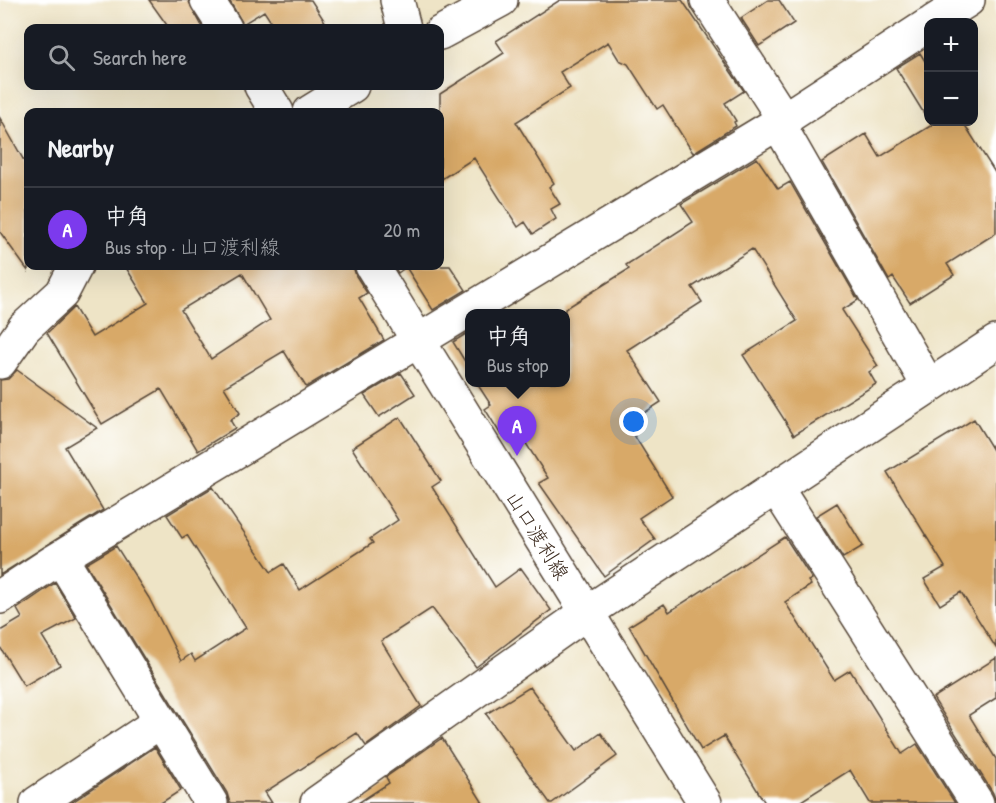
<!DOCTYPE html>
<meta charset="utf-8">
<style>
body{margin:0;font-family:"Patrick Hand","Klee One",sans-serif;background:#20242c;color:#f1f3f6}
.controls{position:absolute;right:18px;top:18px;display:grid;overflow:hidden;border-radius:12px;box-shadow:0 6px 24px #0002}
.controls button{width:54px;height:54px;display:grid;place-items:center;padding:0;border:0;border-bottom:2px solid #363941;background:#171b24;color:#f1f3f6;font:30px sans-serif}
.you{position:absolute;left:634px;top:422px;width:21px;height:21px;margin:-15px;border:4px solid #fff;border-radius:50%;background:#1a73e8;box-shadow:0 0 0 9px #1a73e833}
.badge{display:grid;place-items:center;width:39px;height:39px;border-radius:50%;background:#7c3aed;color:#fff;font-size:20px;font-weight:700}
.pin{position:absolute;translate:-50% -50px;filter:drop-shadow(0 2px 3px #0008)}
.pin::after{content:'';position:absolute;top:32px;width:21px;height:18px;background:inherit;clip-path:polygon(0 0,100% 0,50% 100%)}
.popup{position:absolute;left:465px;top:309px;width:105px;height:78px;box-sizing:border-box;display:grid;place-content:center;border-radius:12px;background:#171b24;filter:drop-shadow(0 2px 4px #0005);font-size:20px;white-space:nowrap;color:#9ea1a6}
.popup b{font-size:22px;color:#f1f3f6}
.popup::after{content:'';position:absolute;left:50%;top:100%;margin-left:-12px;border:12px solid transparent;border-top-color:#171b24}
.list{margin:0;padding:0;list-style:none}
h2{display:flex;justify-content:space-between;align-items:center;height:78px;margin:0;padding:0 24px;font-size:26px}
h2 small{font-size:20px;font-weight:400;color:#9ea1a6}
.list li{display:grid;grid-template-columns:39px 1fr auto;gap:18px;align-items:center;box-sizing:border-box;height:84px;padding:0 24px;border-top:2px solid #363941}
.list b{display:block;font-size:22px;white-space:nowrap}
.list p{margin:0;font-size:20px;white-space:nowrap;color:#9ea1a6}
.list em{font-size:20px;font-style:normal;color:#9ea1a6}
.icon{flex:none;width:33px;height:33px;fill:none;stroke:currentColor;stroke-width:2;stroke-linecap:round;stroke-linejoin:round}
.map{position:relative;flex:none;width:996px;height:803px;overflow:hidden}
.search{position:absolute;background:#171b24;box-shadow:0 6px 24px #0002;left:24px;top:24px;width:420px;height:66px;display:flex;align-items:center;gap:15px;box-sizing:border-box;padding:0 21px;border-radius:12px;color:#9ea1a6;font-size:22px}
.panel{position:absolute;background:#171b24;box-shadow:0 6px 24px #0002;left:24px;top:108px;width:420px;height:162px;border-radius:12px}
.map>svg:first-child{display:block}
.building{fill:#d8a968;fill-rule:evenodd}
.lines{fill:none;stroke-linecap:round;stroke-linejoin:round}
.minor-casing{stroke:#564637;stroke-width:36}
.secondary-casing{stroke:#564637;stroke-width:36}
.minor{stroke:#fff;stroke-width:33}
.secondary{stroke:#fff;stroke-width:33}
.labels{text-anchor:middle;dominant-baseline:central;stroke-width:5;stroke-linejoin:round;paint-order:stroke}
.street-label{font-size:20px;fill:#3b2a1e;stroke:#fff}
</style>
<div class="map">
<svg width="996" height="803" viewBox="0 0 996 803">
<rect width="100%" height="100%" fill="#fff"/>
<filter id="ink" filterUnits="userSpaceOnUse"><feTurbulence type="fractalNoise" baseFrequency=".0167" numOctaves="2"/><feDisplacementMap in="SourceGraphic" scale="12" xChannelSelector="R" yChannelSelector="G"/><feConvolveMatrix kernelMatrix="1 2 1 2 8 2 1 2 1" color-interpolation-filters="sRGB"/></filter>
<filter id="wash" filterUnits="userSpaceOnUse"><feTurbulence type="fractalNoise" baseFrequency=".008" numOctaves="4" result="noise"/><feDisplacementMap in="SourceGraphic" scale="24" xChannelSelector="R" yChannelSelector="G"/><feGaussianBlur stdDeviation="1.35" result="paint"/><feColorMatrix in="noise" values="0 0 0 0 0 0 0 0 0 0 0 0 0 0 0 0 0 1.4 0 .05"/><feComposite in="paint" operator="in"/></filter>
<g filter="url(#wash)">
<rect width="100%" height="100%" fill="#eee4c6"/>
<g id="blocks">
<path class="building" d="M149,0h39l15,28h-34z
M229,0h82l18,28h-54l-11,-17 -21,13z
M560,0h122l62,91 -19,12 11,18 -2,1 2,4 -43,27 -30,-48 -6,4 -29,-45 -9,-4 -11,-18 -48,30 10,16 -54,34 38,61 -5,4 11,17 -9,5 5,10 -23,15 -8,-12 -7,5 -44,-69 -34,22v-86l64,-41 -8,-12z
M768,0h11l15,23 -35,23 -18,-28z
M920,53l8,13v54l-32,-52z
M0,118l28,50v103l-28,-39z
M929,122h34l33,52v59l-49,31 7,11 -44,28 -17,-26 -4,3 -67,-118 44,-28 14,23 52,-32z
M757,158l21,31 12,-7 68,118 -16,10 36,56 -9,6 7,12 -82,51 -51,-80 54,-34 -45,-72 -60,38 10,15 -75,48 34,52 -34,22 45,72 -33,22 16,21 -51,37 -65,-93 9,-5 -33,-52 -14,9 -16,-26 6,-4 -15,-23h89v-73l64,-40 -3,-4 67,-43 -12,-18z
M125,266h228l3,10 11,17 -8,5 25,42 -78,47 -22,-36 -60,36 16,26 -10,7 5,8 -37,23 -37,-62 -59,35 -55,-91 27,-26 18,30 56,-34zM242,273l28,47 -59,39 -30,-49z
M394,266h56l16,24 -33,20 -27,-43 -8,6z
M469,332v36l-16,-26z
M17,370l80,58 -32,19 38,63 -103,65v-195l8,-1z
M401,373l14,21 -36,23 -15,-22z
M400,417l41,64 -9,6 63,100 26,-19 30,42 -75,57 -44,-59 -51,33 40,65 -55,40 -9,-13 -92,59 7,11h-42l-3,-10 -141,-229 30,-18 33,52 32,63 10,-7 4,7 51,-33 -59,-93 -5,3 -15,-23 46,-28 58,85 13,-8 16,26 73,-47 -3,-4 28,-19 -46,-72z
M974,419l22,36v193l-35,-56 -21,13 -16,-26 21,-12 -58,-95z
M837,503l26,43 -20,12 -27,-42z
M785,537l27,42 -4,2 3,4 -26,17 49,78 16,-10 52,84 15,-10 38,59h-85l-20,-33 -52,33h-33l-41,-67 -23,14 -72,-124 35,-22 5,8z
M55,583l21,35 -34,18 18,29 -36,21 -24,-39v-16l22,-13 -5,-9z
M996,658v40l-27,17 27,44v44l-3,-10 -60,-95z
M530,687l46,64 25,-18 16,23 -65,47h-2l-64,-89z
M442,738l41,65h-125l31,-20 -3,-6z
M155,747l26,43 -20,13h-90z"/>
</g>
</g>
<g filter="url(#ink)">
<use href="#blocks" fill-opacity="0" stroke="#564637" stroke-width="1.5"/>
<g class="lines">
<defs>
<path id="minor" d="M397,0l7,28
M707,0l76,118
M933,22l35,-22
M440,33l61,-33
M310,112l42,-26
M778,123l150,262
M0,362l24,-34 38,-35 14,-27
M777,489l200,314
M61,558l150,245
M0,597l53,-35 725,-439 150,-98
M37,803l124,-82
M317,803l269,-190 410,-271"/>
<path id="secondary" d="M207,0l18,28
M261,86l16,26
M372,266l333,537"/>
</defs>
<use href="#minor" class="minor-casing"/>
<use href="#secondary" class="secondary-casing"/>
<use href="#minor" class="minor"/>
<use href="#secondary" class="secondary"/>
</g>
</g>
<g class="labels">
<g class="street-label">
<text transform="translate(538 535) rotate(58)">山口渡利線</text>
</g>
</g>
</svg>
<div class="controls">
<button>+</button>
<button>−</button>
</div>
<div class="you"></div>
<div class="pin badge" style="left:517px;top:456px">A</div>
<div class="popup"><b>中角</b>Bus stop</div>
<div class="search"><svg class="icon" aria-label="search" viewBox="0 0 24 24"><circle cx="10" cy="10" r="6"/><path d="M15 15l6 6"/></svg>Search here</div>
<section class="panel">
<h2>Nearby<small></small></h2>
<ul class="list">
<li><span class="badge">A</span><div><b>中角</b><p>Bus stop · 山口渡利線</p></div><em>20 m</em></li>
</ul>
</section>
</div>
